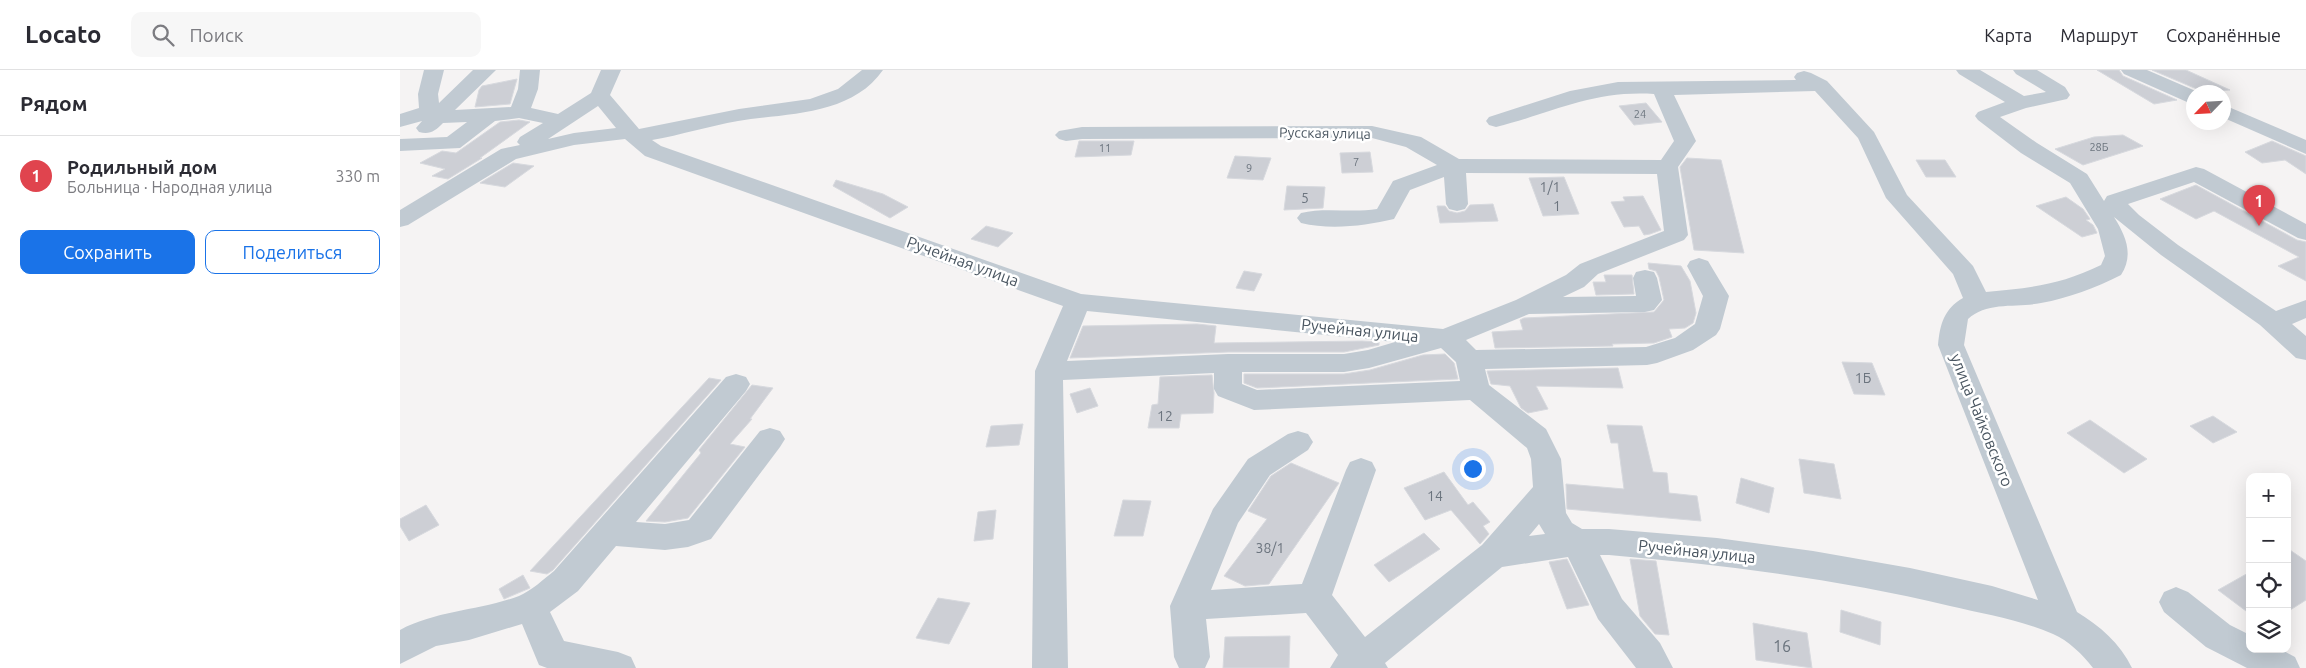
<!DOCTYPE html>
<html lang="ru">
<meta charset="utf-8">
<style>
body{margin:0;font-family:Ubuntu,sans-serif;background:#f7f7f7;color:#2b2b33}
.controls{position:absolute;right:15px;bottom:15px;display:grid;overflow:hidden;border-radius:10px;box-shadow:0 5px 20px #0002}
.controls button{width:45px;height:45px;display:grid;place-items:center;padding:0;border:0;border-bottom:1px solid #e1e1e2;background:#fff;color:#2b2b33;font:25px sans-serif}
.compass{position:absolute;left:1786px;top:15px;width:45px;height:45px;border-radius:50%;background:#fff;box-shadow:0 5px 20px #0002;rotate:245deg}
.you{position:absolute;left:1072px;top:398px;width:18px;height:18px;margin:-12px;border:4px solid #fff;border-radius:50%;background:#1a73e8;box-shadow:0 0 0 8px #1a73e833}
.badge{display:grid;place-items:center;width:32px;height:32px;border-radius:50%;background:#1a73e8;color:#fff;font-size:16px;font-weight:700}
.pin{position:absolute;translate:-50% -41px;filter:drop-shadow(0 1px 2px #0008)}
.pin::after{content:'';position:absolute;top:26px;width:18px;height:15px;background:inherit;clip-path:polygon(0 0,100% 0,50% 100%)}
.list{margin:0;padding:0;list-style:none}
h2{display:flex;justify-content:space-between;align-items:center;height:65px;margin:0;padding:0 20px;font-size:21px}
h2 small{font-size:16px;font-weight:400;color:#7c7c81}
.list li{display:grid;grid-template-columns:32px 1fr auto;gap:15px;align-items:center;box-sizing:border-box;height:80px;padding:0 20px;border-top:1px solid #e1e1e2}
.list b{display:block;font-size:19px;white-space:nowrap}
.list p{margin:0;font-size:16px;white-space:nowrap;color:#7c7c81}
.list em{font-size:16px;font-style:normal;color:#7c7c81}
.actions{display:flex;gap:10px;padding:15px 20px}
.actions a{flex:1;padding:11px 0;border:1px solid #1a73e8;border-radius:10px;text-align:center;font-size:18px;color:#1a73e8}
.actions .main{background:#1a73e8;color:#fff}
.icon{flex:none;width:28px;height:28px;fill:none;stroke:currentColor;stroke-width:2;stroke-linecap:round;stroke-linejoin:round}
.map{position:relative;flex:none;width:1906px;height:598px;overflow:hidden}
header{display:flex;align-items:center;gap:30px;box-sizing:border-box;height:70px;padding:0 25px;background:#fff;border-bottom:1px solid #e1e1e2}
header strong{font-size:24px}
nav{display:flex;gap:28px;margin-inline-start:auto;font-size:18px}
.search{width:350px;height:45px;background:#f7f7f7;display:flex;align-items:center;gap:12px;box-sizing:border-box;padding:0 18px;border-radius:10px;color:#7c7c81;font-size:19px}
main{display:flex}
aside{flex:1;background:#fff}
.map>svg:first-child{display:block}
.building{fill:#cdcfd5;stroke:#d7d9de}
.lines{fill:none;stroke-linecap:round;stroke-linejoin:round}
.minor{fill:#c1cad2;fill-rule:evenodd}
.labels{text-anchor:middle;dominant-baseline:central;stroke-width:5;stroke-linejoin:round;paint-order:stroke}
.far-number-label{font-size:11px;fill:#6b747e}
.far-street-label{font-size:14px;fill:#4a5661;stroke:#fff}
.number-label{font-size:14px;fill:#6b747e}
.street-label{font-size:16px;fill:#4a5661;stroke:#fff}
.near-number-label{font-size:16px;fill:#6b747e}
</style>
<header>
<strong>Locato</strong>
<div class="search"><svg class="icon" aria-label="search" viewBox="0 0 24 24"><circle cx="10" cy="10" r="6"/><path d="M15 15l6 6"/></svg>Поиск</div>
<nav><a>Карта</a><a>Маршрут</a><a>Сохранённые</a></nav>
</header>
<main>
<aside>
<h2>Рядом<small></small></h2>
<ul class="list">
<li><span class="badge" style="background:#e0444e">1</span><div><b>Родильный дом</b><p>Больница · Народная улица</p></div><em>330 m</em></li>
</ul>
<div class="actions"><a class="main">Сохранить</a><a>Поделиться</a></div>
</aside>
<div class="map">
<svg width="1906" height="598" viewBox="0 0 1906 598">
<rect width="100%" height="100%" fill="#f5f3f3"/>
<path class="building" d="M1697,0h22l4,6 54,24 -23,4z
M1752,0h34l44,20 -30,2 -1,-2z
M117,9l-7,25 -35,3 4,-17 3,-4z
M1246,33l16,19 -28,3 -15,-19z
M119,50l11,2 -50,36h2l-34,21 -16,-3 13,-7 -25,-6 22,-12 14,2 44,-31z
M1723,65l20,11 -60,19 -28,-16 39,-12z
M679,71h55l-3,14 -56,2z
M1872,71l34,15v18l-21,-14 -23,3 -17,-11z
M970,82l3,20 -31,1 -2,-20z
M835,86l36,2 -8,22 -36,-2z
M1287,88l34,2 23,93 -50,-3 -14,-83z
M1516,90h29l11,17h-30z
M113,93l21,3 -29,21 -25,-4z
M1164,107l15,37 -36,2 -14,-38z
M436,110l47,14 25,13 -18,11 -57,-32z
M1796,115l101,55 9,2v39l-28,-15 21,-9 -85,-46 -18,8 -36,-20z
M887,116l38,1 -2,21 -39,2z
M1243,126l18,34 -11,4 -6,1 -5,-9 -15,1 -13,-25 14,-1 -2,-4z
M1666,127l17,12 7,10 -4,1 7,5 4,8 -15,4 -46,-31z
M1093,134l5,17 -58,2 -3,-17h8l4,5 8,2 8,-2 5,-6z
M586,156l27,7 -15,14 -27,-8z
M1248,193l33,3 9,15 6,32 -3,10 -8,5 -16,1 3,8 -18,6 -42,1 1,2 -118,2 -3,-16 31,-2 -3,-10 4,-2 130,-6 10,-12 -5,-23 -3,-6 -7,-2z
M844,201l18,3 -8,17 -18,-3z
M1204,205h28l2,19 -38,1 -3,-13h13z
M797,254l19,2 -2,17 148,-2 17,1v3l-35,7h-116l-158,6 13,-32z
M1045,284l9,9 4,16 -201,9 -13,-5v-9h100l26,-4 53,-15z
M1442,292l30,1 13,32 -31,-1z
M1218,298l5,20 -87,-2 12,23 -20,4 -7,-5 -11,-22 -19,-2 -4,-13z
M812,305l2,18 -1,20 -32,1 -2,14h-31l4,-23 6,-1 2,-27z
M309,308l12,2 -168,190 -6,4 -17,-3z
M352,315l21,3 -23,31h2l-22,25 15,3 -57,71 -23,4 -19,-1 55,-68 -2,-3z
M690,318l8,18 -21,7 -7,-19z
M1813,346l24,16 -24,11 -23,-17z
M1690,350l57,39 -23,14 -57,-40z
M623,354l-4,21 -33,2 5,-21z
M1207,355l35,1 11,46 14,1 2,20 28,3 4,25 -134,-12 -1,-25 58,5 -6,-46h-7z
M1399,389l35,5 7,35 -37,-6z
M891,393l48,20 -70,101 -24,2 -21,-10 43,-57 -19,-8 23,-35z
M1044,402l24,33 5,-3 17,20 -7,4 6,8 -9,10 -29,-34 -26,10 -21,-32z
M1341,408l33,10 -5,25 -33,-10z
M723,430l28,1 -8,35h-29z
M26,435l13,20 -30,16 -9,-15v-7z
M596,440l-3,29 -19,2 4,-29z
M1024,463l16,16 -51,33 -15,-17z
M1887,478l19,13v39l-19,12z
M1167,489l22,46 -22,4 -18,-47z
M1230,489l26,2 13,74 -14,-1 -15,-18z
M1850,502v42l-32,-24z
M123,505l7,13 -26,11 -5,-10z
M538,528l32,5 -21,41 -33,-6z
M1441,540l40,12 -1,23 -40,-13z
M1353,553l54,10 5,35 -56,-8z
M890,566l-1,32h-66l2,-31z"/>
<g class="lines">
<path class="minor" d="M24,0h20l-6,24 1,9 34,-33h23l-41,40 56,-3 7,-18 2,-19h20l-2,19 -7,19 27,6 33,-21 10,-23h20l-11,25 29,34 100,-20 71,-10 28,-10 24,-19h21c-32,46 -96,43 -145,51 -29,5 -57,14 -86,19l9,6 420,148 362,35 73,-29 50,-25 14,-11 84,-33 -7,-57 -191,-1 2,31 -3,5 -8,2 -8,-2 -3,-5 -2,-27 -34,13 -16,29c-29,7 -64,11 -93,4l-4,-5 4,-5c23,-6 51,0 76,-4l16,-28 44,-16 -31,-18 -34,-9 -290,1 -16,2 -7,-2 -4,-4 4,-4 23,-4 290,-1 49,11 38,22 202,1 13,-19 -20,-47c-62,-4 -101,19 -158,33l-7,-2 -3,-4 3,-4 81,-26 48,-9 178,-2 -2,-3 3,-4 7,-2 7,2 16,8 47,51 33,63 66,71 13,26c44,-4 74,-7 115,-27l4,-9 -7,-27 -28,-46 -49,-30 -43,-33 -3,-4 3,-4 27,-10 -46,-28 -3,-4h24l44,26 22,-4 -30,-18 -3,-4h24l28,17 5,8 -3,4 -41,9 -26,9 37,26 50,31 17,27 3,-5 89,-29 8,2 102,55v16l-8,-2 -104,-56 -66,22 11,11 39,30 98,66 30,-11v18l-14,6 14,12v24l-10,-2 -36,-33 -99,-70 -47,-38c12,19 20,38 7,58 -26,13 -52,23 -80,28 -24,5 -54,-2 -73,16l-4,26 113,267c23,14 43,31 55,56h-39c-10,-13 -25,-28 -40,-34 -32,-14 -69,-20 -103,-28 -112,-27 -226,-41 -341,-51h-9l22,44 38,44 13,25h-37l-38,-49 -30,-62 -66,10 -117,96 3,5h-58l8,-13 -32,-42 -100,6 4,38 -5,11h-26l-5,-11 -4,-51 43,-97 35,-50 40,-25 10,-3 10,3 5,8 -5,8 -38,25 -32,48 -27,67 91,-6 44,-114 4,-8 11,-4 11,4 4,8 -44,125 33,42 117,-92 51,-58 -2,-28 -4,-11 -57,-48 -216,10 -36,-14 -4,-7v-16l-151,7 5,288h-36l3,-297 28,-65 -418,-150 -20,-17 -51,6 -58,14 -108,66 -8,2v-17l101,-61 19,-4 -3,-3 3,-5 23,-14 -24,-5 -24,3 -35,27 -60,3v-12l47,-2 20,-15 -24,1c-8,8 -13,12 -24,9l-3,-4 6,-7 -22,6v-13l19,-6 -1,-14zM1415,21l43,47 28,60 67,76 10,24c-19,11 -23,26 -25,47l100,255 -46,-14 -82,-18 -97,-17 -96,-13 -108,-9h-27l-10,-6 -6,-10 -5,-54 -15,-30 -57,-44 -4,-16 162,-4 10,-2 36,-13 23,-15 4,-6 9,-33 -21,-35 -9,-3 -9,3 -3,5 16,30 -8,28 -20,14 -29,9 -170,3 -10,-10 63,-26 116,-2 9,-2 8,-10 -5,-22 -3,-6 -9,-2 -9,2 -3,6 3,18 -73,1 21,-10 14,-13 86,-34 4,-5 -10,-68 18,-26 -22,-46zM198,36l18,22 -42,5 -26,6zM687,241l308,31 -27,8 -24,4h-116l-161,7zM1041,278l15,14 4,19 -203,9 -15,-6v-12h102l25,-4zM1139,454l6,10 -16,2z
M1721,0h26l51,22h-4v12l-7,-2 -63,-28z
M1824,35l82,35v14l-82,-36z
M336,304l10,3 4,7 -4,7 -110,131 29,2 24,-4 71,-89 10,-3 10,3 5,8 -5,8 -69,92 -23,8 -23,3 -49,-4 -38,45 -28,21 14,29 54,11 13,5 5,11h-89l-8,-3 -17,-41 -53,16 -33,6 -36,18v-34c38,-20 79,-19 119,-34 12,-5 25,-17 35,-25l172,-194z
M1776,517l12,5 42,33 20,10v14h30l15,8 5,11h-53l-41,-21 -42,-35 -5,-10 5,-10z"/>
</g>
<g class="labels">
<g class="far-number-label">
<text x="1240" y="44">24</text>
<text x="1699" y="77">28Б</text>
<text x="705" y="78">11</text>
<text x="956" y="92">7</text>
<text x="849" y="98">9</text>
</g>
<g class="far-street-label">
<text transform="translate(925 63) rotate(1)">Русская улица</text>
</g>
<g class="number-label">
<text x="1150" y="117">1/1</text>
<text x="905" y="128">5</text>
<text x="1157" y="136">1</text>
<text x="1463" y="308">1Б</text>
<text x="765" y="346">12</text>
<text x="1035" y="426">14</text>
<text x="870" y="478">38/1</text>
</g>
<g class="street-label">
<text transform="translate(563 191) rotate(20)">Ручейная улица</text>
<text transform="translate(960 260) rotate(6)">Ручейная улица</text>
<text transform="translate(1582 350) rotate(68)">улица Чайковского</text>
<text transform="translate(1297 481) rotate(6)">Ручейная улица</text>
</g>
<g class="near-number-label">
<text x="1382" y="576">16</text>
</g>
</g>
</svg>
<div class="controls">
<button>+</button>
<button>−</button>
<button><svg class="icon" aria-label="locate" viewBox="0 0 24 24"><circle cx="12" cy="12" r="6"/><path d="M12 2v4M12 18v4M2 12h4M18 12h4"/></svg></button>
<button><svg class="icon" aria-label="layers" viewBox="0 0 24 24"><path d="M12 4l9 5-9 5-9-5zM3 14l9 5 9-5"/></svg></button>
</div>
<svg class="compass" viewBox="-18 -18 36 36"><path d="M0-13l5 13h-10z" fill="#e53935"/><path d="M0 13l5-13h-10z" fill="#7c7c81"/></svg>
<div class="you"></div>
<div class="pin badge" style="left:1859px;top:156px;background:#e0444e">1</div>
</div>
</main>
